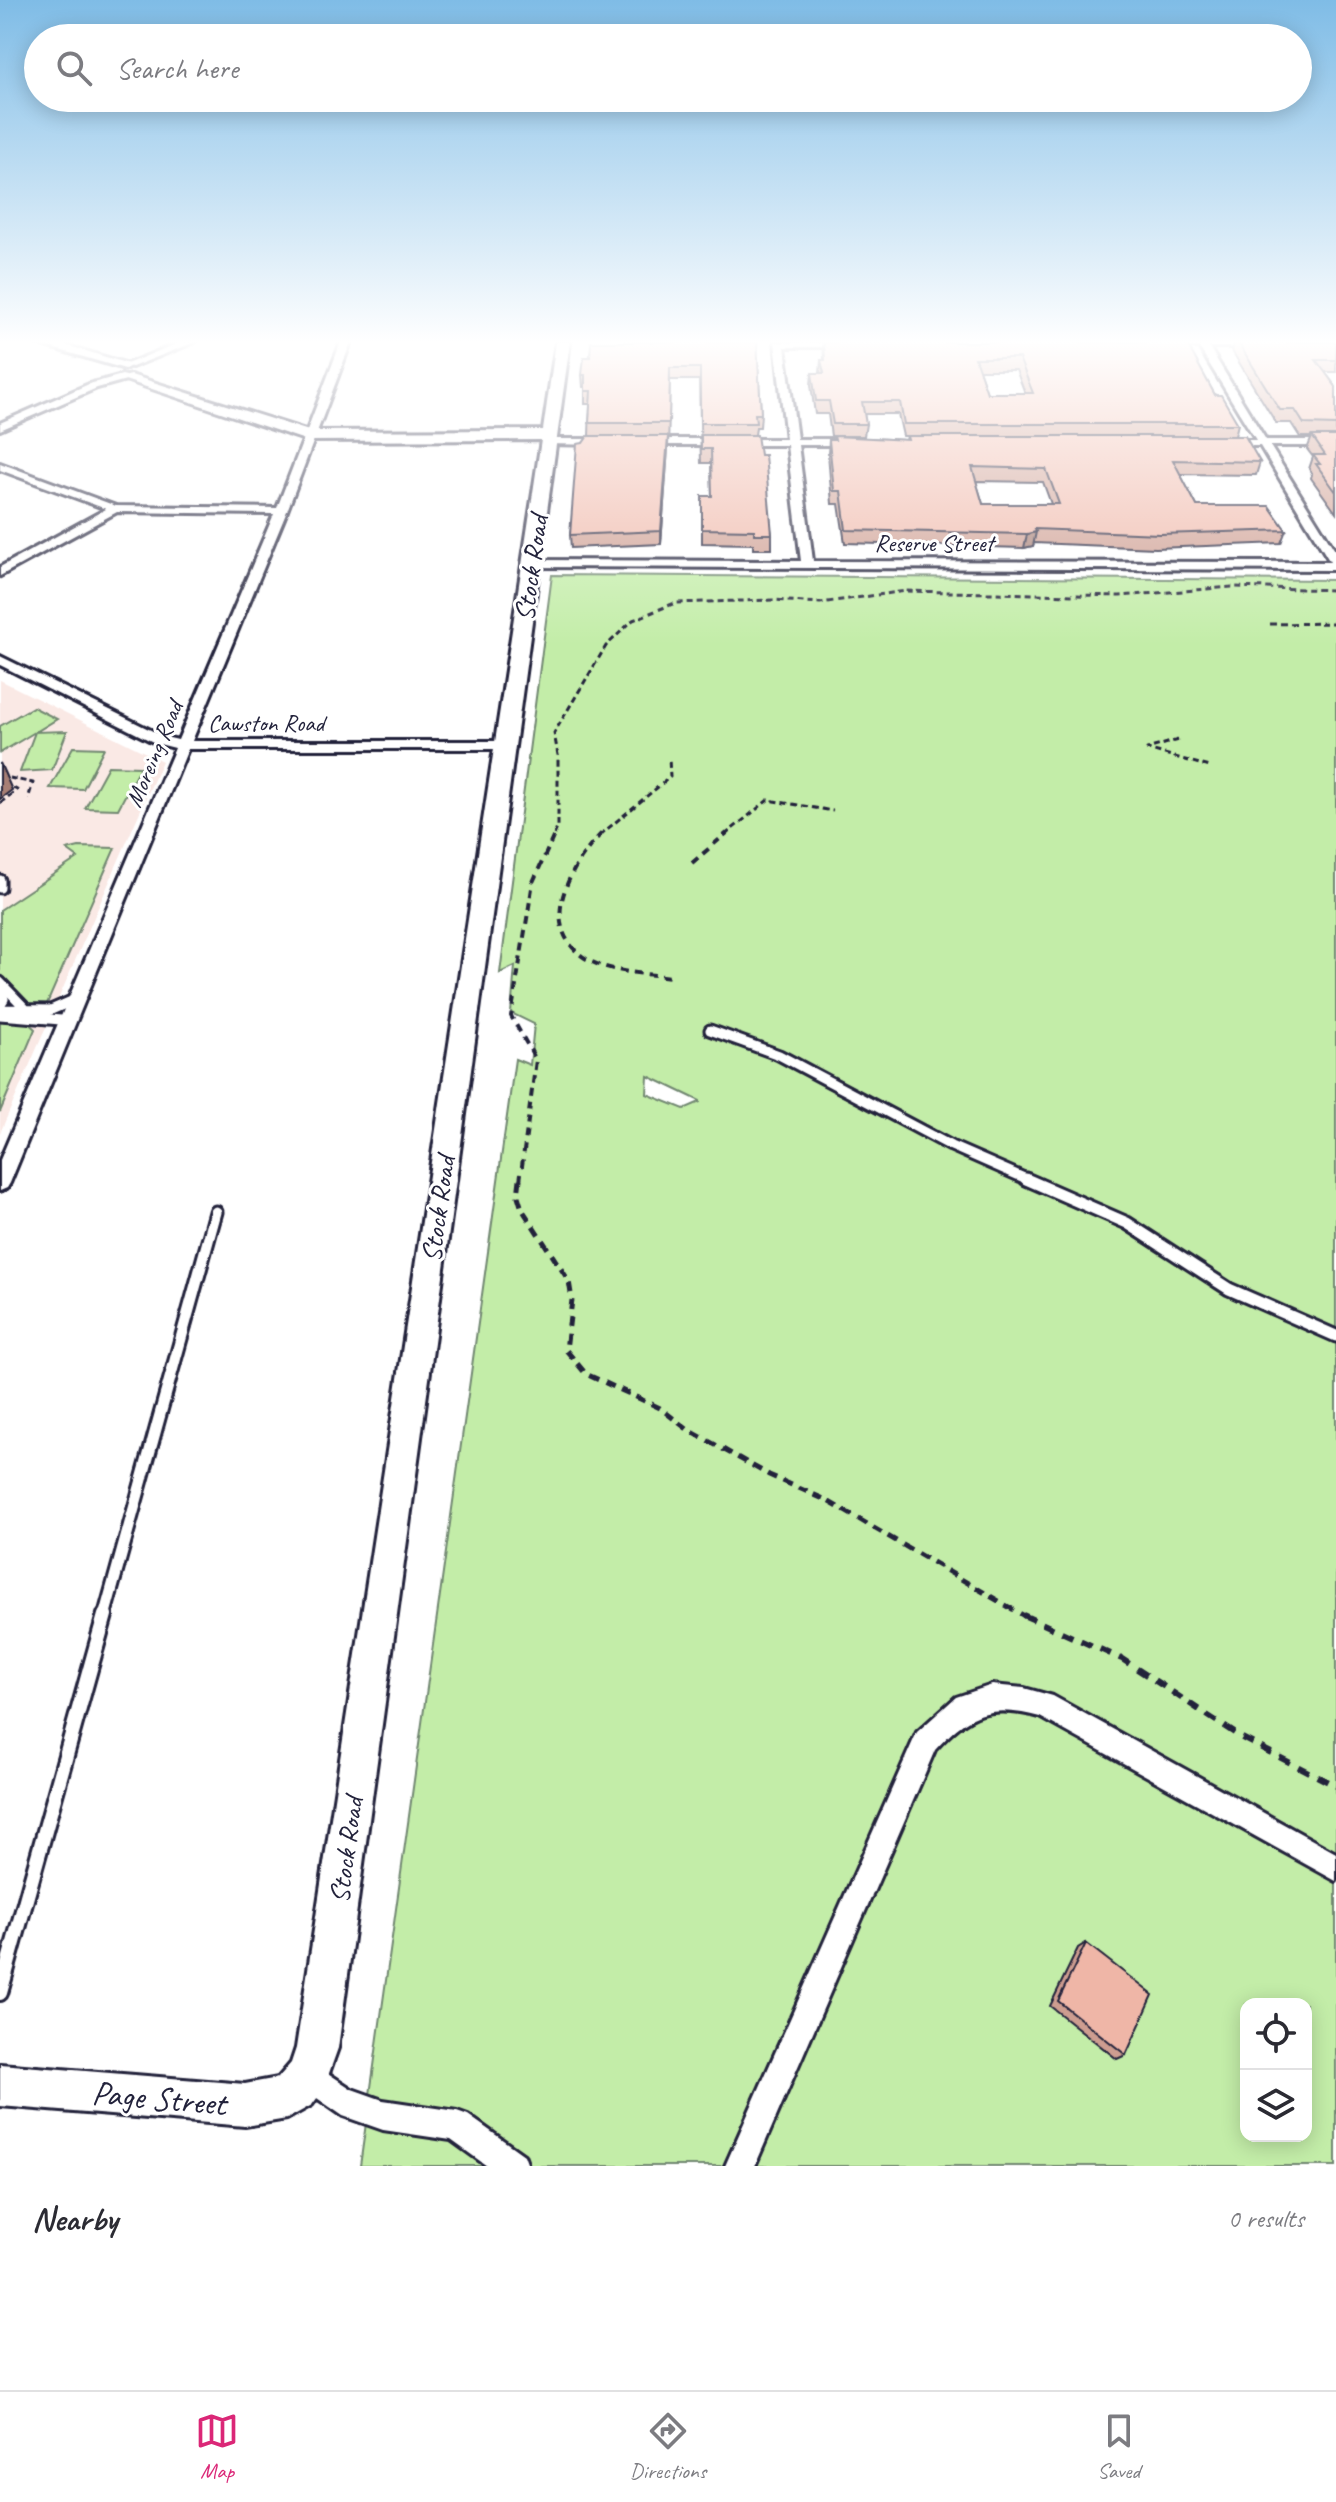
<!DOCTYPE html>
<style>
body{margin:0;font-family:Caveat,sans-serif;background:#f7f7f7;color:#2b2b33}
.controls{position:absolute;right:24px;bottom:24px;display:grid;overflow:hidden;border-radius:16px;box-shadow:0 4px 20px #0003}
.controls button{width:72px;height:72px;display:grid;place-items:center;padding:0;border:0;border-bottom:2px solid #e1e1e2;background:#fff;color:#2b2b33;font:40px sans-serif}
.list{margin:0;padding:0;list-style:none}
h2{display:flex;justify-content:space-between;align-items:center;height:104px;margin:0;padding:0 32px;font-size:34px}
h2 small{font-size:26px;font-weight:400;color:#7c7c81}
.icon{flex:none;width:44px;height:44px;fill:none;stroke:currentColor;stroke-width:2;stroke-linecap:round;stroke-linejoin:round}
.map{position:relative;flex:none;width:1336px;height:2166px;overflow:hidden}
.search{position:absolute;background:#fff;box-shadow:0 4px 20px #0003;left:24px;right:24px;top:24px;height:88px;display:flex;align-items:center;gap:20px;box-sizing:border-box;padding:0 28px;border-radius:44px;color:#7c7c81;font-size:30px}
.sheet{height:224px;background:#fff}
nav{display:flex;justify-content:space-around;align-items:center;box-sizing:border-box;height:112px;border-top:2px solid #e1e1e2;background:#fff;font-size:22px;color:#7c7c81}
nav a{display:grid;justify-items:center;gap:4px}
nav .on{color:#db2777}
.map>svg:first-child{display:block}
.built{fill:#fae9e5}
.green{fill:#c3eda8;stroke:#728872;stroke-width:2;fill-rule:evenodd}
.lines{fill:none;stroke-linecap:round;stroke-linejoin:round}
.lane-far2-casing{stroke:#22223b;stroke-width:15}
.lane-far1-casing{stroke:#22223b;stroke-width:17}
.lane-casing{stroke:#22223b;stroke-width:20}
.street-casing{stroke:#22223b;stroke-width:6}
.secondary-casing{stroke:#22223b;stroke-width:6}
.path-far3{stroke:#22223b;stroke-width:3;stroke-dasharray:6 4;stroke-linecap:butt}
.path-far2{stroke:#22223b;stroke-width:4;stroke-dasharray:8 6;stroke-linecap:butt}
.path-far1{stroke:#22223b;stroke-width:5;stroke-dasharray:10 7;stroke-linecap:butt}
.path{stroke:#22223b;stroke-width:6;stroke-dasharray:12 9;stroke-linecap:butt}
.lane-far2{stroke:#fff;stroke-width:9}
.lane-far1{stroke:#fff;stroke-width:11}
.lane{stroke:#fff;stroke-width:14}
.street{fill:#fff;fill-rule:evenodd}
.secondary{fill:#fff;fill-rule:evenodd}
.wall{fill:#ce9d90;stroke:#22223b;stroke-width:2;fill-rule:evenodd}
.shaded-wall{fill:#a77f75;stroke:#22223b;stroke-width:2}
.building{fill:#efb6a7;stroke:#22223b;stroke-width:2;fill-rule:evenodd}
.labels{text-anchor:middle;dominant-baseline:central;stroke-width:6;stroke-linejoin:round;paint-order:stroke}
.far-street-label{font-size:24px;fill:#22223b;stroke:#fff}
.street-label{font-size:28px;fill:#22223b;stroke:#fff}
.near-street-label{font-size:34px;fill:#22223b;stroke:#fff}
</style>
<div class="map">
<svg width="1336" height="2166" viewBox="0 0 1336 2166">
<rect width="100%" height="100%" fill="#fff"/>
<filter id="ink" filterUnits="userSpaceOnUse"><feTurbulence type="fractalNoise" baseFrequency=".0125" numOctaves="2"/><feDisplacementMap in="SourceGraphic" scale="16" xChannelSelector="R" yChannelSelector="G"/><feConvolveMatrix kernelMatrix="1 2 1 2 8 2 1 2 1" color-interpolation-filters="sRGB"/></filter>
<g filter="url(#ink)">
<path class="built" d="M0,680l162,81 -162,372z"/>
<path class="green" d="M552,575l784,5v1586h-976l155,-1107 15,6 4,-41 -23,-11 4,-47 -15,7zM648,1076l52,25v1l-16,7 -37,-15zM1246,2004h60v132h-60z
M33,707l24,12 -21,13 31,-1 -15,39 -32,2 15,-40 -35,21v-27z
M73,747l31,1 -21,41 -33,-1z
M108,766l32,1 -22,42 -33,-1z
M79,847l36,1 -69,158 -19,-1 -27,-28v-67l78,-52 -11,-8z
M0,1019l25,1 10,9 -35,83z"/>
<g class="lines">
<defs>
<path id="lane-far2" d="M0,880v8
M0,982l25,26
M0,993l4,6 -4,6
M0,1009l51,1 23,-10
M0,1015l61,5 4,7
M710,1030l69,25 172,91 80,35"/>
<path id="lane-far1" d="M1026,1179l101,44 102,66 107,47
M104,1617l112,-405"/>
<path id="lane" d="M0,1993l105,-378"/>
<path id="street" d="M181,342h14l-63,25 -8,-2z
M341,342h10l-64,169 -95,230h313l7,4 -7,4h-317l-178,434 -3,5 -7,3v-31l175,-412 -20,-5 -155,-78v-9l165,81 13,3 96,-226 -157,-2 -117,64v-9l106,-58 -106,-39v-7l116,43 161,2z
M775,342l75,2 -5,3h-60l12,92h53l5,3 -5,3h-52l15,116 517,1 -70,-116h-32l-5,-3 5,-3h28l-57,-93h-36l-5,-3 99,-2 5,3 -2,2h-51l57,93h70v6h-66l66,106v18l-808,-3 -2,-3 6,-4 269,1 -14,-116h-143l-5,-3 5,-3h142z
M122,375l4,1v4l-29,8 -97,42v-7l89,-39z
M549,439h57l5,3 -5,3 -61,-1v-4z
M992,1685l32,3 29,8 283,157v28l-296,-164c-51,-13 -70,-5 -105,33l-180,416h-30l192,-434 39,-35z
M308,2060l44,29 31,11 74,11 11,4 56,40 4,11h-41l-36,-26 -68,-10 -40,-14 -45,-31 -5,-10 5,-10z"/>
<path id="secondary" d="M32,342h24l76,23 -7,4z
M556,342h14l-232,1706 -15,42 -11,15 -25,14 -42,7 -245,-20v-42l245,20 33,-6 13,-15 5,-15 245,-1608 -233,1 -189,-63 12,-3 178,56 234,-1z"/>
</defs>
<use href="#lane-far2" class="lane-far2-casing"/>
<use href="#lane-far1" class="lane-far1-casing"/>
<use href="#lane" class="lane-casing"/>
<use href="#street" class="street-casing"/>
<use href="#secondary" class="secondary-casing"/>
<path class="path-far3" d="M1270,624l66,-1
M1178,740l-31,9 63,18
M0,776l33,7 -5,16
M0,803l17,-13 -10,-5
M554,835l4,-9v-71l-4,-22 52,-87 27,-26 42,-17 97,-3 48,3 86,-12 214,5 112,-9 104,3
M600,835l70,-58 -1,-19
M725,835l43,-35 65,11"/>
<path class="path-far2" d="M602,833c-30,30 -67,92 -17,125 24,15 58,15 85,19
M692,863l35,-30
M520,1181l16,-121 -25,-44 22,-134 22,-49"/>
<path class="path-far1" d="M520,1179l-2,17 4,13 47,72 3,19 -6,50 20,24 74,34 27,21 82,46 57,25 200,117"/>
<path class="path" d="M1023,1615l99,44 120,79 94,48"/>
<use href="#lane-far2" class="lane-far2"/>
<use href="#lane-far1" class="lane-far1"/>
<use href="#lane" class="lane"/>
<use href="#street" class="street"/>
<use href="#secondary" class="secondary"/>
</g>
<path class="wall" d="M757,342l4,72 -1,13h-4l-1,8 17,99v15h-19v-5l-51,-1v-47h10l-1,-33h-10l-2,-83h-29l-2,68 -7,96 -90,4 -1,-13 13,-92 6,-7 1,-32h-5v-17h-2l-1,-12z
M823,342h363l29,53 23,29 -3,12 25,26 -4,13 -76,-1 17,32 89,24 -5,13 -125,5 -122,-5 -1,3 -9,2 -179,-5 -6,-39h-7l-4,-51 1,-13h5v-4h-3l-3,-22h-13l-4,-29 1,-12h8l1,-13h3zM979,370h37l9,23h-38zM864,414h34l5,22h4l-1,4 -70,-4h28l2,-12zM976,481l67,1 8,22h-68z
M1235,342h101v30h-11l11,15v126l-25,-35 1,-4 -3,-5 4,-12 -6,-8 5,-12h-12l-9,-14h-15l-44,-72z
M1086,1943l40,112 -9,4 -67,-53 28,-58z"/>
<path class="shaded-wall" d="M668,436v12l-7,96v-13z
M1036,532l-3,14 -9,2 3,-14z
M0,763l12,27 -12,9z"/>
<path class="building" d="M591,342h166l4,72h-6l1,9h-56v-55h-30l-1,55h-80l2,-32h-6v-16h-3l2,-18h6z
M824,342h362l29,53h6l17,29h-334l-4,-22h-38l4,22h-33l-4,-23h-13l-4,-28h12l-3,-13h4zM975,358h44l14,35h-46z
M1238,342h98v18h-20l20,27v38l-32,-1 -9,-14h-15z
M701,435h56l3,20h5l7,79h-18v-4l-52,-1v-33h10l-1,-47h-10z
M588,436h80l-7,95 -91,4 7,-91 6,-1z
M834,436l74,4 -1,-4h338l15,26 -87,-2 24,46h72l17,24 -126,4 -125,-5 1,3 -9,2 -181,-4 -5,-39h-7l-5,-51h6zM972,467l74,2 13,35h-76z
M1312,436h24v56l-20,-28h4l-7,-9h12z
M1086,1943l67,52 -27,60 -68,-54z"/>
</g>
<linearGradient id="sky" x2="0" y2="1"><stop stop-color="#7fbce6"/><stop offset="0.53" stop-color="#fff"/><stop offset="1" stop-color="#fff" stop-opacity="0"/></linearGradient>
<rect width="1336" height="645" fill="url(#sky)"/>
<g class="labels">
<g class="far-street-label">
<text x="934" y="543">Reserve Street</text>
<text x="266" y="723">Cawston Road</text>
<text transform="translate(154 754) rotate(-67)">Moreing Road</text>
</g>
<g class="street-label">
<text transform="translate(531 568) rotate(-82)">Stock Road</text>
<text transform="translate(438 1209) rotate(-82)">Stock Road</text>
<text transform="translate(346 1850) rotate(-82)">Stock Road</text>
</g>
<g class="near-street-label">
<text transform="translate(159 2098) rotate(5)">Page Street</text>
</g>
</g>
</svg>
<div class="controls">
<button><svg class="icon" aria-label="locate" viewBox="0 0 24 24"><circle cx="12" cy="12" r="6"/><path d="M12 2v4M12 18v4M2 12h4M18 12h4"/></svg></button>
<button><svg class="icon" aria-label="layers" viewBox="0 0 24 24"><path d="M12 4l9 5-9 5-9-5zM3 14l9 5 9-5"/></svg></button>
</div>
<div class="search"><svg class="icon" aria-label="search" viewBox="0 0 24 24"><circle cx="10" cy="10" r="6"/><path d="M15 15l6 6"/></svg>Search here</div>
</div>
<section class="sheet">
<h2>Nearby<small>0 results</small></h2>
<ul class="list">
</ul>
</section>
<nav>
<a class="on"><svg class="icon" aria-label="map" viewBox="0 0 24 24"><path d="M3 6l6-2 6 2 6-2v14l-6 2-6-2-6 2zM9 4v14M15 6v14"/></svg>Map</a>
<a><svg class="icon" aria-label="directions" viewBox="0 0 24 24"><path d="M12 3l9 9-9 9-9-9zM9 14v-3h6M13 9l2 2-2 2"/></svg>Directions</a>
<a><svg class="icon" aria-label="saved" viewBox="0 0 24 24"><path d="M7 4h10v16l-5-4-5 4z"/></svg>Saved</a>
</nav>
